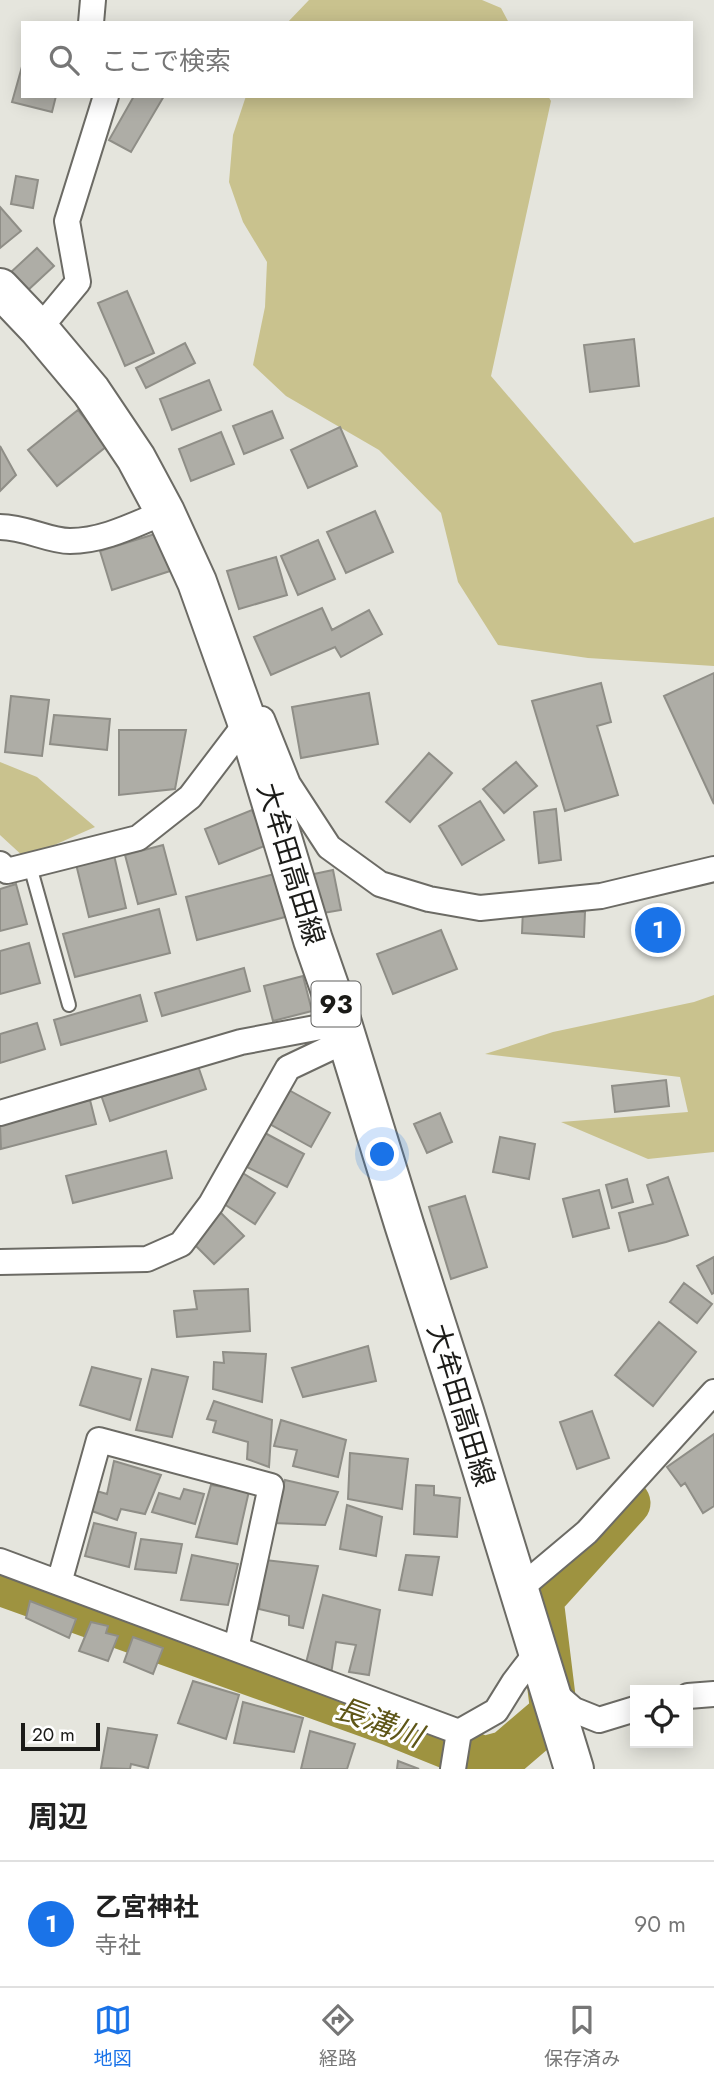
<!DOCTYPE html>
<html lang="ja">
<meta charset="utf-8">
<style>
body{margin:0;font-family:Jost,"Noto Sans JP",sans-serif;background:#f6f6f6;color:#222}
.controls{position:absolute;right:21px;bottom:21px;display:grid;overflow:hidden;border-radius:0px;box-shadow:0 4px 18px #0003}
.controls button{width:63px;height:63px;display:grid;place-items:center;padding:0;border:0;border-bottom:2px solid #e0e0e0;background:#fff;color:#222;font:35px sans-serif}
.scale{position:absolute;left:21px;bottom:18px;width:79px;box-sizing:border-box;padding-left:7px;border:4px solid #1b1b18;border-top:0;font-size:19px;line-height:24px;white-space:nowrap;color:#1b1b18;-webkit-text-stroke:5px #fff;paint-order:stroke}
.you{position:absolute;left:383px;top:1155px;width:24px;height:24px;margin:-18px;border:5px solid #fff;border-radius:50%;background:#1a73e8;box-shadow:0 0 0 10px #1a73e833}
.badge{display:grid;place-items:center;width:46px;height:46px;border-radius:50%;background:#1a73e8;color:#fff;font-size:23px;font-weight:700}
.pin{position:absolute;translate:-50% -50%;border:4px solid #fff;box-shadow:0 2px 7px #0006}
.list{margin:0;padding:0;list-style:none}
h2{display:flex;justify-content:space-between;align-items:center;height:91px;margin:0;padding:0 28px;font-size:30px}
h2 small{font-size:23px;font-weight:400;color:#767676}
.list li{display:grid;grid-template-columns:46px 1fr auto;gap:21px;align-items:center;box-sizing:border-box;height:126px;padding:0 28px;border-top:2px solid #e0e0e0}
.list b{display:block;font-size:26px;white-space:nowrap}
.list p{margin:0;font-size:23px;white-space:nowrap;color:#767676}
.list em{font-size:23px;font-style:normal;color:#767676}
.icon{flex:none;width:38px;height:38px;fill:none;stroke:currentColor;stroke-width:2;stroke-linecap:round;stroke-linejoin:round}
.map{position:relative;flex:none;width:714px;height:1769px;overflow:hidden}
.search{position:absolute;background:#fff;box-shadow:0 4px 18px #0003;left:21px;right:21px;top:21px;height:77px;display:flex;align-items:center;gap:18px;box-sizing:border-box;padding:0 24px;border-radius:0px;color:#767676;font-size:26px}
.sheet{height:217px;background:#fff}
nav{display:flex;justify-content:space-around;align-items:center;box-sizing:border-box;height:98px;border-top:2px solid #e0e0e0;background:#fff;font-size:19px;color:#767676}
nav a{display:grid;justify-items:center;gap:4px}
nav .on{color:#1a73e8}
.map>svg:first-child{display:block}
.green{fill:#c9c28e}
.lines{fill:none;stroke-linecap:round;stroke-linejoin:round}
.river{stroke:#9e9340;stroke-width:47}
.building{fill:#aeada6;stroke:#8f8e87;stroke-width:2}
.lane-casing{stroke:#6c6b65;stroke-width:16}
.street-casing{stroke:#6c6b65;stroke-width:28}
.primary-casing{stroke:#6c6b65;stroke-width:42}
.lane{stroke:#fff;stroke-width:12}
.street{stroke:#fff;stroke-width:24}
.primary{stroke:#fff;stroke-width:38}
.labels{text-anchor:middle;dominant-baseline:central;stroke-width:6;stroke-linejoin:round;paint-order:stroke}
.shield{fill:#fff;stroke:#5f5f5d;stroke-width:2}
.shield-label{font-size:26px;font-weight:bold;fill:#1b1b18}
.street-label{font-size:28px;fill:#1b1b18;stroke:#fff}
.water-label{font-size:30px;font-style:italic;fill:#5e5618;stroke:#fff}
</style>
<div class="map">
<svg width="714" height="1769" viewBox="0 0 714 1769">
<rect width="100%" height="100%" fill="#e5e5dd"/>
<path class="green" d="M309,0h173l19,8 8,15h-222z
M246,96h302l3,5 -60,275 143,167 80,-26v149l-126,-8 -90,-13 -40,-63 -17,-69 -62,-63 -93,-54 -33,-31 12,-58 2,-45 -24,-40 -14,-40 4,-47z
M0,762l37,15 58,50 -70,31 -25,-23z
M714,995v157l-66,7 -87,-37 127,-10 -8,-35 -195,-23 68,-22 141,-30z"/>
<g class="lines">
<path class="river" d="M0,1582l392,141 92,37 22,-6 48,-41 -14,-114 87,-96"/>
</g>
<path class="building" d="M23,63v33h33l-4,16 -40,-10z
M134,96h30l-33,56 -22,-12z
M16,176l22,4 -5,28 -22,-4z
M0,207l21,24 -21,17z
M37,248l17,18 -27,25 -17,-18z
M127,291l27,62 -29,13 -27,-63z
M634,339l5,47 -49,6 -6,-47z
M185,343l10,20 -49,25 -10,-20z
M209,380l12,30 -49,20 -12,-31z
M78,410l29,36 -50,40 -29,-36z
M272,411l11,27 -39,16 -11,-28z
M340,427l17,39 -49,22 -17,-38z
M221,432l13,32 -43,17 -12,-32z
M0,446l16,29 -16,16z
M375,511l18,41 -47,21 -19,-41z
M158,533l12,38 -58,19 -12,-39z
M318,540l17,39 -37,16 -17,-39z
M276,557l11,38 -48,14 -12,-38z
M322,608l10,22 37,-20 13,24 -41,23 -6,-10 -64,28 -17,-38z
M714,673v131l-50,-108z
M601,683l10,39 -14,4 21,69 -53,16 -33,-110z
M369,693l9,51 -77,14 -9,-51z
M11,696l38,4 -7,56 -37,-4z
M54,715l56,4 -3,31 -57,-6z
M119,730h67l-11,59 -56,6z
M429,753l23,20 -42,49 -24,-20z
M516,762l21,24 -33,27 -21,-24z
M480,801l24,39 -42,25 -23,-39z
M556,809l5,51 -22,3 -5,-51z
M252,810l15,35 -48,19 -14,-35z
M163,845l13,49 -38,10 -13,-49z
M114,855l12,53 -37,9 -13,-53z
M333,870l8,40 -24,4 -8,-39z
M278,873l11,43 -92,24 -11,-43z
M16,884l11,40 -27,7v-42z
M523,908l62,4 -1,25 -62,-4z
M159,909l11,44 -95,24 -12,-43z
M441,930l16,39 -64,25 -16,-40z
M29,943l11,40 -40,11v-43z
M244,968l6,23 -88,25 -7,-23z
M303,976l9,35 -39,10 -9,-35z
M140,995l7,26 -86,24 -7,-25z
M37,1023l8,26 -45,14v-29z
M197,1063l9,26 -96,32 -9,-26z
M666,1080l3,26 -54,6 -3,-26z
M287,1089l43,24 -19,34 -43,-24z
M90,1100l6,24 -95,25 -1,-25z
M440,1113l12,29 -25,11 -13,-29z
M265,1133l39,21 -17,33 -40,-20z
M500,1137l35,7 -6,35 -36,-7z
M166,1151l6,27 -99,25 -7,-27z
M241,1172l34,21 -20,31 -34,-22z
M668,1177l20,58 -22,7 -37,9 -10,-38 34,-9 -6,-19z
M627,1179l6,23 -21,6 -6,-23z
M599,1190l10,38 -36,9 -10,-38z
M465,1196l22,71 -36,12 -22,-72z
M219,1211l25,25 -30,28 -25,-25z
M714,1257v36l-2,1 -15,-28z
M684,1283l28,21 -15,19 -27,-21z
M248,1289l2,42 -73,6 -3,-26 23,-2 -3,-18z
M659,1322l37,30 -43,54 -38,-31z
M368,1346l8,35 -73,16 -11,-29z
M223,1352l43,2 -4,48 -49,-13 1,-27 10,1z
M92,1367l49,12 -11,41 -50,-15z
M152,1369l36,8 -16,60 -36,-7z
M214,1401l58,19 -3,47 -22,-8 1,-17 -35,-10 3,-11 -9,-2z
M592,1411l17,47 -32,11 -17,-47z
M281,1420l65,20 -8,37 -45,-11 4,-16 -23,-4z
M714,1434v72l-11,7 -18,-30 -4,3 -14,-19z
M350,1453l58,6 -6,50 -54,-10z
M114,1461l47,14 -16,39 -24,-5 -4,11 -28,-10 4,-20 14,4z
M285,1480l53,12 -13,33 -52,-2z
M211,1485l38,6 -12,53 -41,-7z
M416,1485l18,1v9l26,3 -3,39 -43,-3z
M184,1489l20,5 -9,30 -43,-12 7,-19 21,6z
M347,1505l35,12 -6,39 -36,-7z
M94,1523l42,10 -7,34 -44,-11z
M141,1539l41,5 -6,29 -41,-4z
M192,1555l46,9 -10,41 -47,-5z
M406,1555l33,2 -7,38 -33,-5z
M265,1560l53,6 -15,62 -14,-3v-9l-30,-7z
M323,1595l57,15 -11,65 -20,-3 7,-27 -20,-3 -5,32 -25,-11z
M30,1601l46,18 -7,19 -43,-20z
M91,1622l17,4 -2,7 12,3 -10,25 -29,-10z
M133,1637l30,11 -10,26 -29,-12z
M193,1681l46,14 -13,44 -48,-16z
M243,1702l60,16 -9,34 -60,-9z
M108,1728l49,7 -9,33 -17,-4 -1,5 -29,-1z
M310,1731l45,13 -8,25h-46z
M398,1761l21,8h-22z"/>
<g class="lines">
<defs>
<path id="lane" d="M30,866l39,139"/>
<path id="street" d="M91,23l2,-23
M39,329l39,-47 -11,-61 39,-125
M0,527c26,0 48,14 70,14 34,0 65,-17 95,-29
M0,864l7,7 131,-33 52,-41 57,-75 15,-3 26,65 41,63 51,37 49,15 51,9 121,-12 113,-27
M0,1113l241,-71 101,-19
M0,1262l147,-3 34,-15 30,-40 77,-136 59,-28
M0,1561l459,171
M59,1583l40,-143 172,46 -35,163
M518,1590l69,-58 127,-140
M552,1691l22,19 25,10 36,-11
M688,1696l26,-2
M459,1732l37,-21 18,-29 23,-30
M453,1769l6,-37"/>
<path id="primary" d="M0,288l39,41 52,62 45,67 29,54 32,70 50,140 66,218 29,83 62,201 60,187 110,358"/>
</defs>
<use href="#lane" class="lane-casing"/>
<use href="#street" class="street-casing"/>
<use href="#primary" class="primary-casing"/>
<use href="#lane" class="lane"/>
<use href="#street" class="street"/>
<use href="#primary" class="primary"/>
</g>
<g class="labels">
<rect class="shield" x="311.5" y="981.5" width="49" height="45" rx="5"/>
<g class="shield-label">
<text x="336" y="1004">93</text>
</g>
<g class="street-label">
<text transform="translate(291 864) rotate(73)">大牟田高田線</text>
<text transform="translate(461 1405) rotate(73)">大牟田高田線</text>
</g>
<g class="water-label">
<text transform="translate(379 1722) rotate(20)">長溝川</text>
</g>
</g>
</svg>
<div class="controls">
<button><svg class="icon" aria-label="locate" viewBox="0 0 24 24"><circle cx="12" cy="12" r="6"/><path d="M12 2v4M12 18v4M2 12h4M18 12h4"/></svg></button>
</div>
<div class="scale">20 m</div>
<div class="you"></div>
<div class="pin badge" style="left:658px;top:930px">1</div>
<div class="search"><svg class="icon" aria-label="search" viewBox="0 0 24 24"><circle cx="10" cy="10" r="6"/><path d="M15 15l6 6"/></svg>ここで検索</div>
</div>
<section class="sheet">
<h2>周辺<small></small></h2>
<ul class="list">
<li><span class="badge">1</span><div><b>乙宮神社</b><p>寺社</p></div><em>90 m</em></li>
</ul>
</section>
<nav>
<a class="on"><svg class="icon" aria-label="map" viewBox="0 0 24 24"><path d="M3 6l6-2 6 2 6-2v14l-6 2-6-2-6 2zM9 4v14M15 6v14"/></svg>地図</a>
<a><svg class="icon" aria-label="directions" viewBox="0 0 24 24"><path d="M12 3l9 9-9 9-9-9zM9 14v-3h6M13 9l2 2-2 2"/></svg>経路</a>
<a><svg class="icon" aria-label="saved" viewBox="0 0 24 24"><path d="M7 4h10v16l-5-4-5 4z"/></svg>保存済み</a>
</nav>
